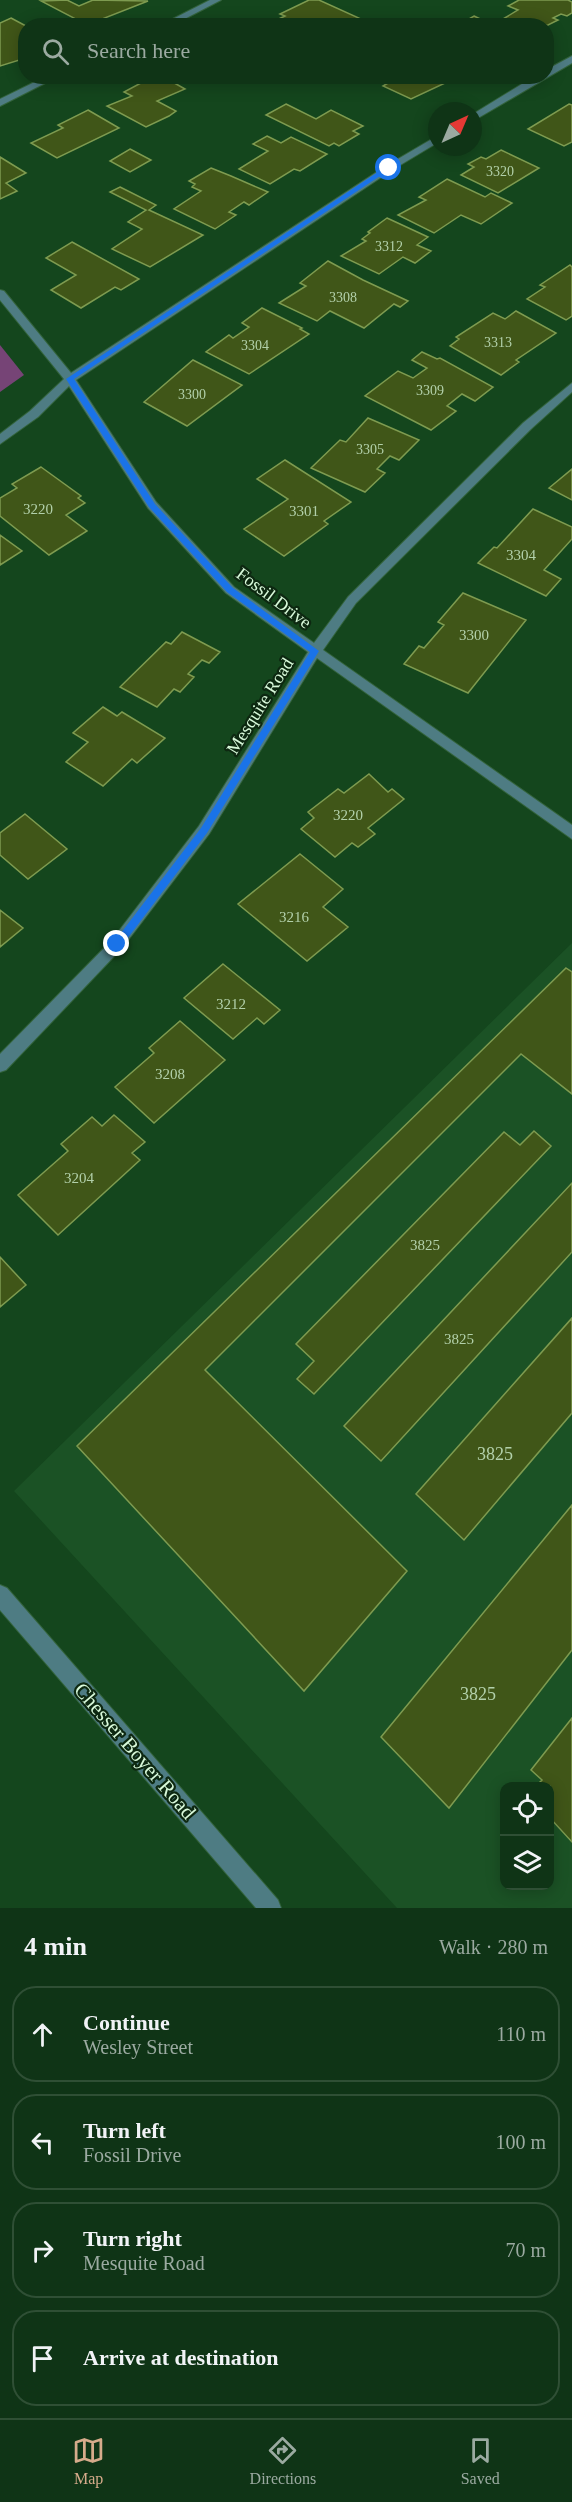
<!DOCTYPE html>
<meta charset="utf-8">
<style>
body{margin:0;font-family:"Times New Roman",serif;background:#1d3f23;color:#f1f3f6}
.controls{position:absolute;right:18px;bottom:18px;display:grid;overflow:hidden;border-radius:12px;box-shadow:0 3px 15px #0003}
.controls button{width:54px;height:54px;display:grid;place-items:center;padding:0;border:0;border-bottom:2px solid #2f4f35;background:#0f3416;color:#f1f3f6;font:30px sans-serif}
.compass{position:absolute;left:428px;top:102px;width:54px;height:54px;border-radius:50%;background:#0f3416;box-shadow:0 3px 15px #0003;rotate:44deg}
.stop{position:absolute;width:18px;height:18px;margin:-14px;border:4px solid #1a73e8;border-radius:50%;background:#fff}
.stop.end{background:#1a73e8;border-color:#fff;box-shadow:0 2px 6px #0008}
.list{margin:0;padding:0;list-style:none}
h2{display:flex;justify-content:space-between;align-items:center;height:78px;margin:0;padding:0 24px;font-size:26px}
h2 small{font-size:20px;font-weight:400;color:#9baaa1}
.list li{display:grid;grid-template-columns:39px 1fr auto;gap:18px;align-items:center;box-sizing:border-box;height:96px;margin:0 12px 12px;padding:0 12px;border:2px solid #2f4f35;border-radius:24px}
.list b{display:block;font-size:22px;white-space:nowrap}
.list p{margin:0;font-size:20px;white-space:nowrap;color:#9baaa1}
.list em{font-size:20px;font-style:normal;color:#9baaa1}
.icon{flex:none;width:33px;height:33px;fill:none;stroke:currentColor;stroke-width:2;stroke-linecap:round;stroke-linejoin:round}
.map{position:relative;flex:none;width:572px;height:1908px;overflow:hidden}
.search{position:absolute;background:#0f3416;box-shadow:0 3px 15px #0003;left:18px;right:18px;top:18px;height:66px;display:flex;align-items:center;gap:15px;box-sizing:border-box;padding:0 21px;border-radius:24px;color:#9baaa1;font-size:22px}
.sheet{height:510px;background:#0f3416}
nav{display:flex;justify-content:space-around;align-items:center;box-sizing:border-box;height:84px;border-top:2px solid #2f4f35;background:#0f3416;font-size:16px;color:#9baaa1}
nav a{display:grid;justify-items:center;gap:3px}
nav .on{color:#d6ab8b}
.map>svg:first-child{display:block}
.built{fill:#1b5225;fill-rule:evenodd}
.green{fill:#764476}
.building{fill:#405618;stroke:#7e9b50;stroke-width:1.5}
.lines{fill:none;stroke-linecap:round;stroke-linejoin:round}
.minor-casing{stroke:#33633b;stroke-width:2}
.minor{fill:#4e7c83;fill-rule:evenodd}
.route{fill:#1a73e8}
.labels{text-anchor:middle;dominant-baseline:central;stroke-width:4.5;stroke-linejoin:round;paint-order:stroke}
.far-number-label{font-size:14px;fill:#b2d0aa}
.number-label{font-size:15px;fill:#b2d0aa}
.street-label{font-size:18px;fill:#d8f9da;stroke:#0d2811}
.near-number-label{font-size:18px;fill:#b2d0aa}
.near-street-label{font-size:21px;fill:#d8f9da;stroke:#0d2811}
</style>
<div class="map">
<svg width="572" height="1908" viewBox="0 0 572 1908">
<rect width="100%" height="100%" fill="#14461d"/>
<path class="built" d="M572,943v965h-175l-383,-417zM504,1786h46v100h-46z"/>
<path class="green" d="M0,345l24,30 -24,17z"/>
<path class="building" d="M67,0l12,6 14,-6 55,1 -61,24 -46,-24z
M309,0h10l42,19 -12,7h-12l-12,-7 -12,7 -47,-1 19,-9 -5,-2z
M519,0h49l4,2v11l-5,3 -6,-2 -8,4 5,2 -10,5 -29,1 -16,-7 15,-9 -10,-4z
M474,16l21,10 -37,-1z
M11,18l15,8v32l-26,8v-43z
M162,76l23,13 -28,12 19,10 -7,5 -23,11 -39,-21 25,-10 -8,-4 17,-9 -10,-5z
M400,76h60l-49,23 -28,-13z
M286,104l30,15 15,-9 32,16 -10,5 6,3 -20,12 -5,-3 -5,3 -63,-31z
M569,104l3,1v37l-8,4 -36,-17z
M88,110l31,18 -62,30 -26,-15 32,-15 -5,-3z
M267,136l14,7 10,-6 36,17 -27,17 -6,-2 -24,15 -31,-15 29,-18 -15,-7z
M130,149l21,11 -21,12 -20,-11z
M501,150l38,18 -41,25 -37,-18 13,-8 -6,-3 13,-7 5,2z
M0,157l26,16 -20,10 11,8 -17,8z
M211,168l20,8 37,16 -19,13 -5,-3 -15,10 7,3 -21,14 -41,-20 27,-18 -9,-4 3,-3 -6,-3z
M447,179l38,18 6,-4 21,10 -31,21 -20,-9 -27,18 -36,-18 28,-15 -7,-3z
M120,187l36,18 -7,5 54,25 -53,32 -38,-18 30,-20 -14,-7 18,-12 -36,-18z
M387,218l41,19 -11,8 14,6 -16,12 -12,-6 -24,17 -38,-18 25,-15 -4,-2 8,-6 -2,-1z
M72,242l67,37 -18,11 -6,-3 -34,21 -30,-18 25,-15 -30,-17z
M328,261l35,19 45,21 -8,6 -6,-3 -30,24 -34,-17 -13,10 -38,-18 27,-17 -6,-3z
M570,265l2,2v49l-6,4 -39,-21 18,-12 -5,-2z
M262,308l40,20 -2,1 9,5 -60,40 -43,-22 23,-17 4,3 16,-11 -7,-4z
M516,311l40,22 -40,27 3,2 -18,13 -51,-29 9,-7 -3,-2 37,-24 12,6z
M422,352l15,7 3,-1 53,29 -18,14 -13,-7 -15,12 9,5 -25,19 -66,-34 33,-25 15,7 14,-10 -15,-8z
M193,360l49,25 -55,41 -43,-24z
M368,418l51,22 -20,20 -9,-4 -13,13 8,4 -20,19 -54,-24 29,-28 6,2z
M285,460l66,42 -27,19 4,3 -44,32 -40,-27 44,-30 -31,-20z
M41,467l40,29 -3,2 7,5 -19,12 21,16 -38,24 -49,-39v-18l17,-10 -5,-4z
M572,469v31l-23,-12z
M533,509l39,18v12l-28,31 17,9 -15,17 -68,-33 16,-16 3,1z
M0,535l22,16 -22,14z
M463,593l63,27 -58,73 -64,-29 15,-18 5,2 20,-23 -6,-3z
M182,632l38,20 -11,11 -7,-3 -14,14 6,3 -14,15 -6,-3 -17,18 -37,-20 46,-45 5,2z
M103,707l14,9 5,-4 43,26 -28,25 -5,-4 -29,27 -37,-24 22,-20 -15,-9z
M369,774l19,18 4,-3 12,10 -36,29 7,6 -17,13 -6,-4 -17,14 -34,-28 13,-11 -6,-6 30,-23 6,4z
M25,814l42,35 -39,30 -28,-24v-22z
M300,854l43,35 -20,18 25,20 -41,34 -69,-57z
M0,910l23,18 -23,19z
M223,964l57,46 -16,14 -7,-6 -24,21 -49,-41z
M566,968l6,4v122l-51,-40 -316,316 202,201 -103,120 -227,-245z
M180,1021l45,39 -71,63 -39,-36 39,-34 -5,-5z
M114,1115l31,27 -13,11 8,7 -82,75 -40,-40 50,-44 -7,-7 31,-27 10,9z
M534,1131l17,15 -237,248 -17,-15 17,-18 -18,-17 208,-212 16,13z
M572,1183v69l-191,209 -37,-35z
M0,1257l26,28 -26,22z
M572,1318v95l-108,127 -48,-46z
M572,1505v145l-123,158 -68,-71z
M572,1718v124l-22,-24v-32h-14l6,-6 -11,-10z"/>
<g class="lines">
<defs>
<path id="minor" d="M210,0h11l-50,26h-12z
M572,56v7l-99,58v-7l62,-38h11v-6z
M47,76h12l-59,30v-7z
M437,136v7l-45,27 -316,210 80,122 78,85 80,56 34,-46 175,-174 49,-40v9l-41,37 -175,174 -33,47 249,175v14l-255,-181 -108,176 -87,114 -116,122 -6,2v-18l112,-114 87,-114 109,-174 -82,-59 -78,-85 -79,-122 -31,31 -38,27v-10l30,-23 34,-32 -64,-79v-10l4,1 67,82 315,-207z
M0,1585l7,3 271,312 3,8h-25l-256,-298z"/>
</defs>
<use href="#minor" class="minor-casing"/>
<use href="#minor" class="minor"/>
</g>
<path class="route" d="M387,166l5,2 -318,211 81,125 78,84 86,63 -112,182 -86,114h-7v-5l87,-114 109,-176 -83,-60 -78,-85 -83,-128z"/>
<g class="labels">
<g class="far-number-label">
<text x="500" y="171">3320</text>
<text x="389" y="246">3312</text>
<text x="343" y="297">3308</text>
<text x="498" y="342">3313</text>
<text x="255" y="345">3304</text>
<text x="430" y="390">3309</text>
<text x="192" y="394">3300</text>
<text x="370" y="449">3305</text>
</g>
<g class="number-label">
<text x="38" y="509">3220</text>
<text x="304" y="511">3301</text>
<text x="521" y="555">3304</text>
<text x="474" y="635">3300</text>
<text x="348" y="815">3220</text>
<text x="294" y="917">3216</text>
<text x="231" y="1004">3212</text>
<text x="170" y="1074">3208</text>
<text x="79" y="1178">3204</text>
<text x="425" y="1245">3825</text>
<text x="459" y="1339">3825</text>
</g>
<g class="street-label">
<text transform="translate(274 598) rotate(37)">Fossil Drive</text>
<text transform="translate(260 706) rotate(-58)">Mesquite Road</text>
</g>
<g class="near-number-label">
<text x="495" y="1454">3825</text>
<text x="478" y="1694">3825</text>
</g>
<g class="near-street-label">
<text transform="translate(135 1751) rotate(49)">Chesser Boyer Road</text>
</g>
</g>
</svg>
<div class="controls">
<button><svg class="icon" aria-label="locate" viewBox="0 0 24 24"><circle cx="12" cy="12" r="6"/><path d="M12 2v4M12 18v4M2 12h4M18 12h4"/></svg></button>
<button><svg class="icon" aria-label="layers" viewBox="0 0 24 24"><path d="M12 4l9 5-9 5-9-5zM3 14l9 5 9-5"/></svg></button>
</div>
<svg class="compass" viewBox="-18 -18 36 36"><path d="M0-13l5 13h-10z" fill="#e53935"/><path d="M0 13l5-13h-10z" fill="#9baaa1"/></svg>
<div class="stop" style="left:389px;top:168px"></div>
<div class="stop end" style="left:117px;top:944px"></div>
<div class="search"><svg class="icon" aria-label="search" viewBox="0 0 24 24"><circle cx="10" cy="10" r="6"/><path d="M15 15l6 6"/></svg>Search here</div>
</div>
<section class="sheet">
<h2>4 min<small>Walk · 280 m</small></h2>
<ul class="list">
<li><svg class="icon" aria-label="ahead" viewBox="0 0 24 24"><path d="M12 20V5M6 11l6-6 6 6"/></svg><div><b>Continue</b><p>Wesley Street</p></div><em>110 m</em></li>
<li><svg class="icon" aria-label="left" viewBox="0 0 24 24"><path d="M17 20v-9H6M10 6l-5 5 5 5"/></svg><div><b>Turn left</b><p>Fossil Drive</p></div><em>100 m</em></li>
<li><svg class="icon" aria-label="right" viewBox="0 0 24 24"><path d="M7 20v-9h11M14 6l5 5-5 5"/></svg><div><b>Turn right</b><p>Mesquite Road</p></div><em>70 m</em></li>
<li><svg class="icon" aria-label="arrive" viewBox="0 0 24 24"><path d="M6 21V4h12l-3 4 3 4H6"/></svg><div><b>Arrive at destination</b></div></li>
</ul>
</section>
<nav>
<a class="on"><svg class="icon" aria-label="map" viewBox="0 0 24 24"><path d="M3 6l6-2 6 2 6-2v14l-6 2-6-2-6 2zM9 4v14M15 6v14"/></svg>Map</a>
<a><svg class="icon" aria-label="directions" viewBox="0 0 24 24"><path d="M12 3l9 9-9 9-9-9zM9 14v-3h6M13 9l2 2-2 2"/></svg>Directions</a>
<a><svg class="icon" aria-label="saved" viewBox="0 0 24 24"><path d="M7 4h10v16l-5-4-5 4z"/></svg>Saved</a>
</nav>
